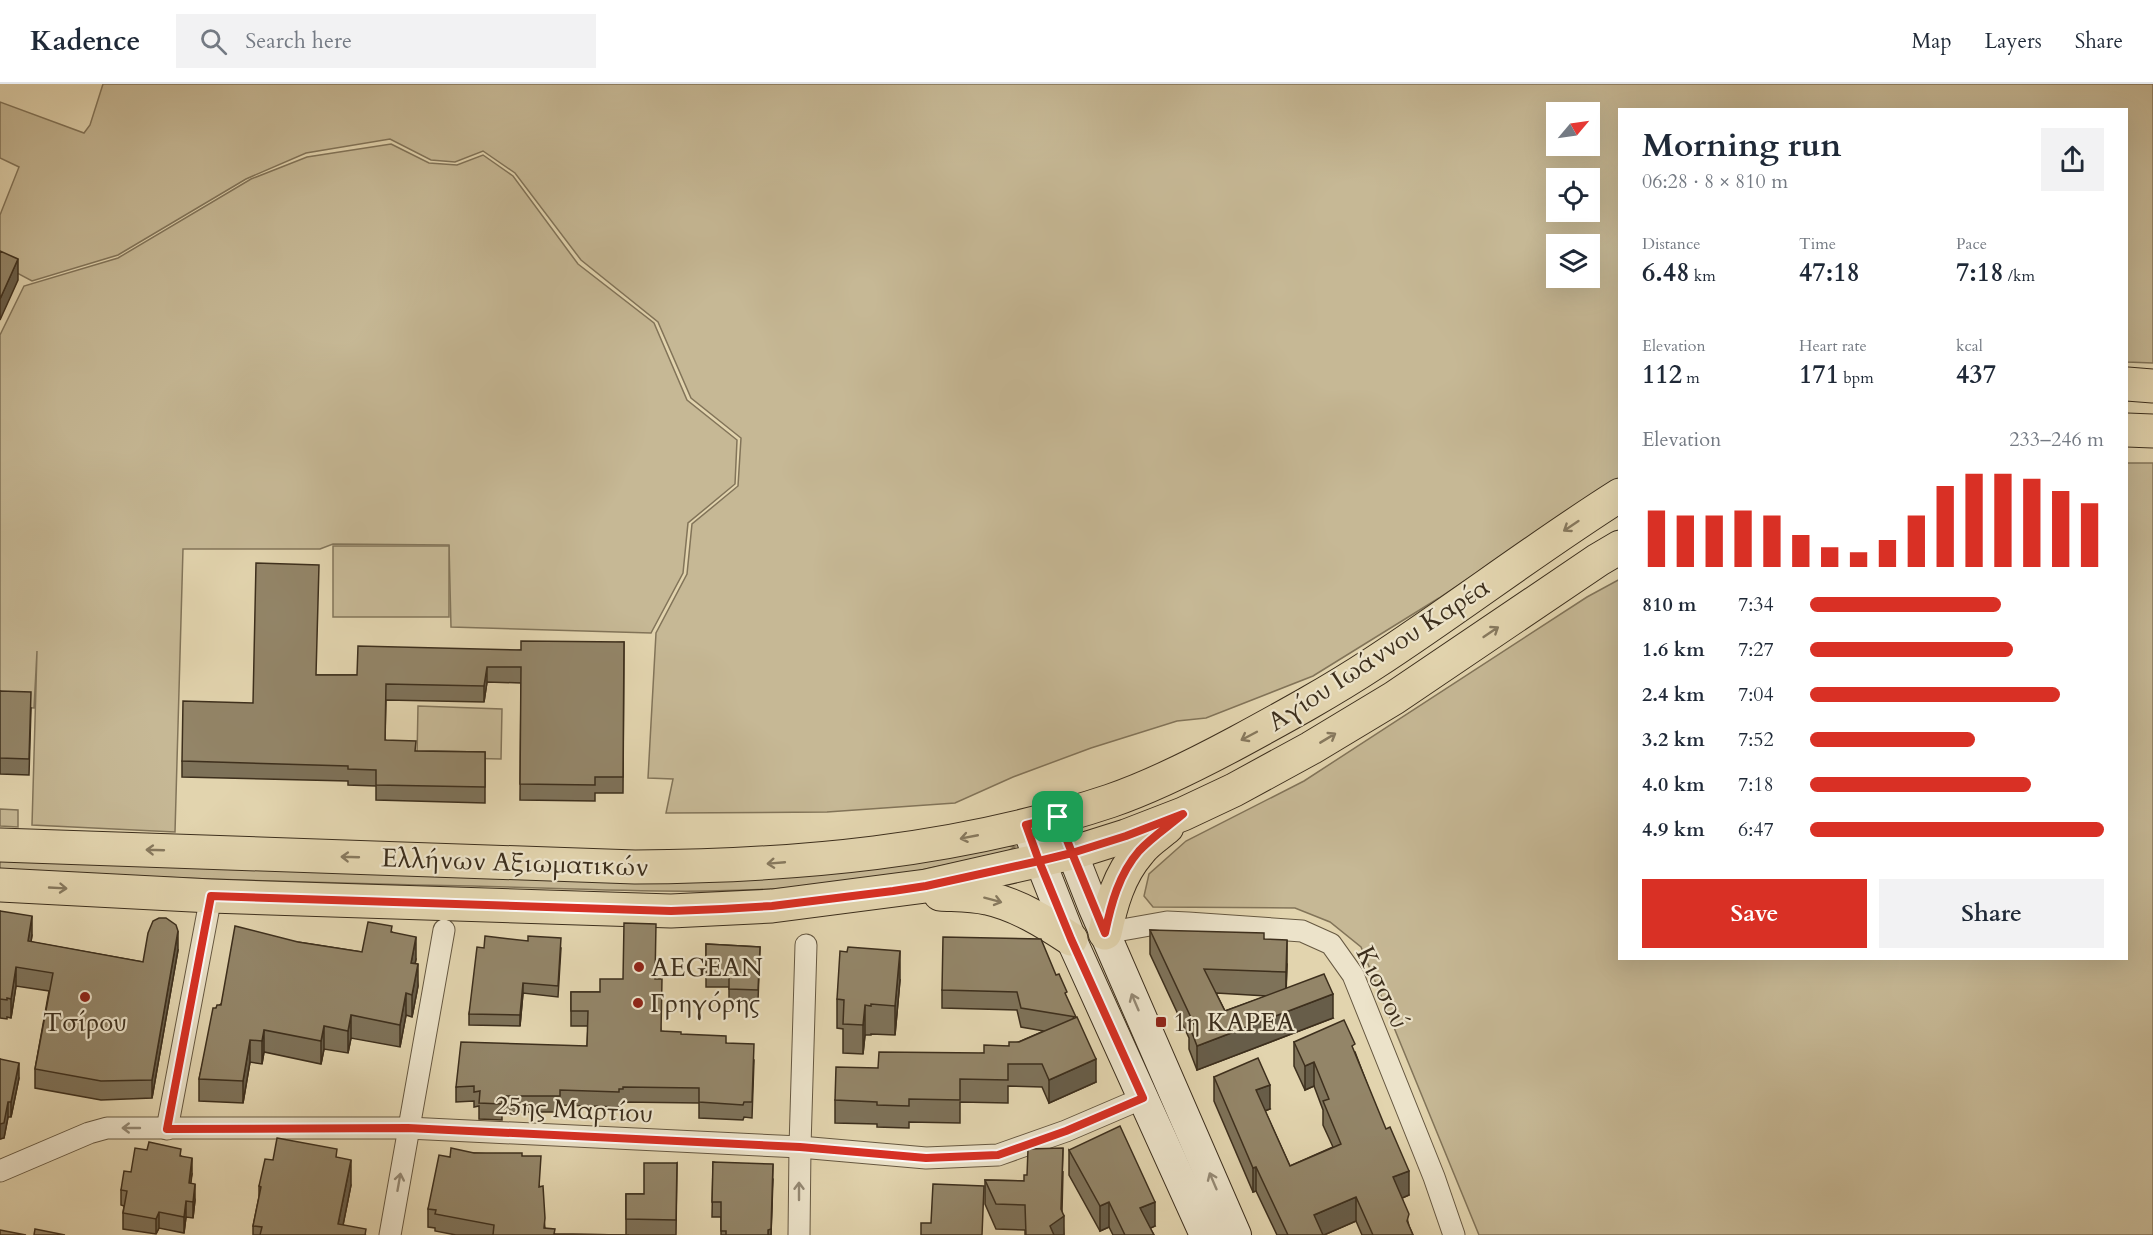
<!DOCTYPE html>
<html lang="en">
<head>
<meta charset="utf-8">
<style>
  :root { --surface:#fff; --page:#f2f2f3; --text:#1f2937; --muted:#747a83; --line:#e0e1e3; --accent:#d93025 }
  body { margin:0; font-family:Cardo,serif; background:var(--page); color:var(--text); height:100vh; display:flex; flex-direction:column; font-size:22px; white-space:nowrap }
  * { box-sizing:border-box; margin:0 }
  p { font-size:20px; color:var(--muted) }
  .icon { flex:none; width:33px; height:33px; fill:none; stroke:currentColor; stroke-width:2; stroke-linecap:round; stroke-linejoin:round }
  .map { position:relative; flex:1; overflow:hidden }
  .sheet { position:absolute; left:1618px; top:24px; width:510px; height:852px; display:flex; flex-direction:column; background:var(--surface); border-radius:0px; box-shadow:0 6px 24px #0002 }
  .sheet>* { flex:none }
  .needle { width:39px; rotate:61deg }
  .tools { position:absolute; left:1546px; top:18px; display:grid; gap:12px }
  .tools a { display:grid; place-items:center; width:54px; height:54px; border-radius:0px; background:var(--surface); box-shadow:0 6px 24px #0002; font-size:30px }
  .pin { position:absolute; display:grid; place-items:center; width:51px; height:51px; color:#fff; margin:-26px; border-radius:12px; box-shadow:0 3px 9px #0006 }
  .round { display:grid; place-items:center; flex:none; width:63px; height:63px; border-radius:0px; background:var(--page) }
  .overview { display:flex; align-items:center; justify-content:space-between; height:102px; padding:0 24px }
  h1 { font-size:33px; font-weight:800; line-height:45px }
  .figures { display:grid; grid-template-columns:repeat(3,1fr); gap:9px; height:102px; padding:6px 24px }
  .figures div { display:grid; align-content:center }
  .figures b { font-size:26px; font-weight:800 }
  .figures small { font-size:16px; font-weight:400 }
  .figures p { font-size:16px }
  .chart { height:168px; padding:12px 24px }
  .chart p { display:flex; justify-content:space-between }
  .chart svg { width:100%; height:108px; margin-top:6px; stroke:var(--accent); stroke-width:6 }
  .cta { display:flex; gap:12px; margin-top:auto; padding:12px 24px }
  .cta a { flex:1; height:69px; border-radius:0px; background:var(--accent); color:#fff; font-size:24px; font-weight:800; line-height:69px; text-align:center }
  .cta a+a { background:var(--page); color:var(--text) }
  ul { padding:0 24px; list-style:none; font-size:20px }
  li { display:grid; grid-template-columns:96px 72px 1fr; align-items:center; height:45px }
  li i { height:15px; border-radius:8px; background:var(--accent) }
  header { display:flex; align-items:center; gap:36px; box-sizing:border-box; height:84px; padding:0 30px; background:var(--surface); border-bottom:2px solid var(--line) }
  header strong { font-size:28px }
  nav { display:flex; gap:33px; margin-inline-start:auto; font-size:21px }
  .search { width:420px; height:54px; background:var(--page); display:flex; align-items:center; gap:15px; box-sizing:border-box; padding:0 21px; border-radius:0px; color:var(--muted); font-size:22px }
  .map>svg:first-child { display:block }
</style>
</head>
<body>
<header>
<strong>Kadence</strong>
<div class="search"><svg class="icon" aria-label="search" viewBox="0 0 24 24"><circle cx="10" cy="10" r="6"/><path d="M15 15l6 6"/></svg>Search here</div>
<nav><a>Map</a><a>Layers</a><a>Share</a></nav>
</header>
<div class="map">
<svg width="2153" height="1151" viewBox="0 0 2153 1151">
  <rect width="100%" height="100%" fill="#e2d4ae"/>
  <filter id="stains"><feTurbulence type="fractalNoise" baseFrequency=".00333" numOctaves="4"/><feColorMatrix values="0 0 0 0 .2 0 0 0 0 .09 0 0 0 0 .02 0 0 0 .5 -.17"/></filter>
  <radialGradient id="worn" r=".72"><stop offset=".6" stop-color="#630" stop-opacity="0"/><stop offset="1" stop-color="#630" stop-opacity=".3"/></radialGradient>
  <g fill="#c6b895" stroke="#827459" stroke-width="1.5" fill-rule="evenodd">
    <path d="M103 0H2153V279L2127 278V26H1620V398L1549 440 1439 514 1313 592 1206 634 1177 637 1091 664 1013 693 955 719 827 728 666 729 673 695 648 694 656 549 687 490 692 440 738 402 741 354 691 314 658 238 581 176 515 89 483 67 455 78 431 76 390 55 306 69 246 95 118 171 32 197 0 180V131L19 83 0 74V18L84 49 90 41ZM1557 28H1590V62H1557ZM1557 94H1590V128H1557ZM1557 160H1590V194H1557Z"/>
    <polygon points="391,60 429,79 457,81 483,71 513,92 578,180 654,239 687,316 737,356 735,400 688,439 683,489 651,549 451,543 449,461 333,460 320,465 183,465 175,748 32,741 37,567 34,624 0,622 0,251 24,202 118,174 251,95 307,73"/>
    <polygon points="2127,379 2153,379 2153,1151 1479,1151 1361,863 1330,838 1295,824 1153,823 1144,812 1149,790 1186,757 1304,697 1587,513 1620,495 1620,874 2127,874"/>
    <rect x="333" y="462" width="116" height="71"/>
    <polygon points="418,622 502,625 501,675 417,673"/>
    <polygon points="0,725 18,726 18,743 0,742"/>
    <path d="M1001 761 1015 763 1008 767C950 780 892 794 833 800 714 813 592 805 473 802 315 799 157 794 0 786V772L224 783Z"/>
  </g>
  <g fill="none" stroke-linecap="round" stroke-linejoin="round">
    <defs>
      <g id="street">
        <polyline points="1105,849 1167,838 1188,839 1302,847 1331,860 1353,891 1434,1093 1454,1151"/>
        <polyline points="167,1045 211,812"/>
        <polyline points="0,1087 89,1049 107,1044 408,1044 800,1063 926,1074 998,1071 1066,1047 1143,1014"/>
        <polyline points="390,1151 444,846"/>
        <polyline points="799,1151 800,1063 806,861"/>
      </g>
      <g id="secondary">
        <polyline points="1058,733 1093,822 1236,1151"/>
        <polyline points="1026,741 1071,855 1205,1151"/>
      </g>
      <g id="primary">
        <polyline points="2127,300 2153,302"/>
        <polyline points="2127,346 2153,347"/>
        <path d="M0 761 635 783C795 782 957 768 1110 717 1154 702 1197 680 1238 658 1284 633 1330 608 1374 579 1457 525 1536 464 1620 411"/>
        <polyline points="0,801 211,812 671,827 772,822 926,802 1072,769 1126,752 1183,730 1234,706 1311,664 1394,614 1598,476 1620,463"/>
        <path d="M940 810C956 811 972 811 987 814 1018 821 1045 838 1071 855"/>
        <path d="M1105 849C1111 820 1119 791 1139 768 1146 758 1158 751 1167 743"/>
      </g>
    </defs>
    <use href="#street" stroke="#665841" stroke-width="23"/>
    <use href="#secondary" stroke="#3d2f1d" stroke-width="32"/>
    <use href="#primary" stroke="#3d2f1d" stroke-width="35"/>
    <use href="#street" stroke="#ece3ca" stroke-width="21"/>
    <use href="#secondary" stroke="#ece3ca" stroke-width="30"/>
    <use href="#primary" stroke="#e2d4ae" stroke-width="33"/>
  </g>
  <g fill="#7e7259" stroke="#3d2f1d" stroke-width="1.5" fill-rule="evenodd">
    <polygon points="624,558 623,709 595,709 595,717 520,716 521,599 487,598 484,618 386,616 385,656 416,667 485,668 485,719 376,716 376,702 348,701 348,697 182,693 182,677 253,619 317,591 357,591 521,566"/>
    <polygon points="0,607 31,624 29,691 0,690"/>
    <polygon points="0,827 32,851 31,858 143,878 178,866 152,1014 101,1016 35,1004 35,985 49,907 16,902 11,934 7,933 7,935 0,934"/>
    <path d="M1150 846 1264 855 1287 880 1286 904 1333 934 1197 986 1189 965V954L1150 870ZM1216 909 1267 912 1225 927Z"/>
    <polygon points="392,848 416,875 415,880 418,902 412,933 406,931 400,963 351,954 348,969 324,965 321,980 264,968 262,980 250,978 243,1019 199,1017 199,995 216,924 298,858 362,868"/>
    <polygon points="706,860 760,863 758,917 729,916 729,903 706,903"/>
    <polygon points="484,864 561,864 558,913 523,909 520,942 469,941 469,930"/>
    <polygon points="1056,891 1067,915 1096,998 1049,1019 1042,1003 1008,1002 1008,1019 960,1018 960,1039 909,1038 909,1044 877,1043 877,1040 835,1039 835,1016 878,984 984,969 1009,962 1044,947 1021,943 1017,926 942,924 942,906"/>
    <polygon points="655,895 661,947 726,959 754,976 752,1034 744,1033 743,1036 699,1034 699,1019 623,1018 623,1020 619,1020 619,1023 560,1021 560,1028 502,1028 502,1036 479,1035 479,1022 474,1023 474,1017 456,1018 456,1003 587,962 588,942 571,942 571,908 600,908"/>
    <polygon points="900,896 895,951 871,950 871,951 865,951 863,970 843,969 843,945 837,944 837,915"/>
    <polygon points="1294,958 1355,968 1409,1111 1402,1114 1409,1142 1413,1151 1362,1151 1356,1137 1324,1151 1277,1151 1256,1107 1253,1108 1214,1017 1214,993 1270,1025 1265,1027 1290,1082 1333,1063 1323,1041 1323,1026 1314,1002 1305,1006 1294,982"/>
    <polygon points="0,975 19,994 11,1033 8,1033 4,1054 0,1055"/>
    <polygon points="1069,1066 1155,1142 1150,1144 1154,1151 1113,1151 1109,1143 1100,1147 1069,1091"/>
    <polygon points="474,1069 522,1072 540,1103 545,1144 555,1150 626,1151 626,1110 644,1110 677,1079 676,1151 456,1151 435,1147 435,1144 428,1143 428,1125 450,1073"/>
    <polygon points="181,1072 192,1090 190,1100 195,1116 193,1134 186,1133 184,1149 159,1144 156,1150 123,1145 123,1129 124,1122 121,1121 121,1106 131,1088"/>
    <polygon points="337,1074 351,1101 343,1141 366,1151 253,1151 253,1142 259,1113 259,1102 273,1076"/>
    <polygon points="713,1078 773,1095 771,1151 721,1151 721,1133 712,1133"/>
    <polygon points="1063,1088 1062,1127 1064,1151 1025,1151 1025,1146 996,1145 985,1120 985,1096 1024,1097"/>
  </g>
  <g fill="#675d49" stroke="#3d2f1d" stroke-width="1.5">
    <polygon points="18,175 18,196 0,236 0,215"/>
    <polygon points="487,583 487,598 484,618 484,602"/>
    <polygon points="32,832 32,851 28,876 28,857"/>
    <polygon points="178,847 178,866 152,1014 152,996"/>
    <polygon points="416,853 416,875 411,901 411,879"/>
    <polygon points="1287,856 1287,880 1286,912 1286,888"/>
    <polygon points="900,867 900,896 895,951 895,922"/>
    <polygon points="418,880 418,902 412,933 412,911"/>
    <polygon points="16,883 16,902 11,934 11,915"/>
    <polygon points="523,899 523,909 520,942 520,931"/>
    <polygon points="406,909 406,931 400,963 400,941"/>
    <polygon points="1333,910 1333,934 1197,986 1197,962"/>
    <polygon points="865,921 865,951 863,970 863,941"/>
    <polygon points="351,931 351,954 348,969 348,947"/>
    <polygon points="324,942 324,965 321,980 321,957"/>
    <polygon points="264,946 264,968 262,980 262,957"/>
    <polygon points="250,956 250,978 243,1019 243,997"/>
    <polygon points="1096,975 1096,998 1049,1019 1049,996"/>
    <polygon points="1314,978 1314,1002 1305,1006 1305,982"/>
    <polygon points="19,979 19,994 11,1033 11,1018"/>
    <polygon points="1270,1001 1270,1025 1256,1030 1256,1006"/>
    <polygon points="8,1018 8,1033 4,1054 0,1055 0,1040"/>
    <polygon points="1063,1064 1061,1134 1064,1132 1064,1151 1050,1151 1050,1142"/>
    <polygon points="192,1074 192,1090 189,1115 189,1099"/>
    <polygon points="351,1076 351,1101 341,1151 338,1140"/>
    <polygon points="773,1080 771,1151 768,1151 768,1146"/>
    <polygon points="1256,1083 1256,1107 1253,1108 1253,1084"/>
    <polygon points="1409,1087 1409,1111 1393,1118 1393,1093"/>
    <polygon points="195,1100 195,1116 193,1134 193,1118"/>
    <polygon points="1356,1113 1356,1137 1324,1151 1314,1151 1314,1131"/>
    <polygon points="186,1117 186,1133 184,1149 184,1133"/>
    <polygon points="1109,1118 1109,1143 1100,1147 1100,1122"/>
    <polygon points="1155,1118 1155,1142 1140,1149 1140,1124"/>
    <polygon points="159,1128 159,1144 156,1150 156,1135"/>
  </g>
  <g fill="#938568" stroke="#3d2f1d" stroke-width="1.5">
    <polygon points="0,167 18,175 0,215"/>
    <polygon points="256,479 319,481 316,591 357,591 358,562 521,566 521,557 624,558 623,693 595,693 595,701 520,700 521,583 487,583 484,602 386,600 385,656 416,657 415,667 485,668 485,703 376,701 376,686 348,685 348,682 182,677 183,617 253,619"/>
    <polygon points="0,607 31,608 29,675 0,674"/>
    <polygon points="0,827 32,832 28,857 143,878 148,849 153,837 159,834 166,834 176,841 178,847 152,996 101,997 35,985 53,889 16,883 11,915 7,914 7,916 0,915"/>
    <polygon points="368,838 392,842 391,848 416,853 411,879 418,880 412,911 406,909 400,941 351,931 348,947 324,942 321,957 264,946 262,957 250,956 243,997 199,995 213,924 216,924 217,921 221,921 235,842 298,858 362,868"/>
    <polygon points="624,839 656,840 655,895 662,895 661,947 681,948 681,950 726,952 726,959 754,960 752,1018 744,1018 743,1021 699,1018 699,1004 623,1003 623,1005 619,1005 619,1008 560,1006 560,1012 502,1012 502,1020 479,1019 480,1007 474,1008 474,1002 456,1003 461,958 587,962 588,927 571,927 571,908 600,908 600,895 623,895"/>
    <polygon points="1150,846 1264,849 1264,855 1287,856 1286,888 1204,885 1225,927 1324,890 1333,910 1197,962 1189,941 1194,940"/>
    <polygon points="485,852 528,857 528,852 561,854 558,902 523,899 520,931 469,930 477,863 484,864"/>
    <polygon points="943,853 1041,855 1056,891 1059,890 1067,908 1065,909 1076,933 1021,924 1017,908 942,906"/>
    <polygon points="706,860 760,863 758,906 729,905 729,892 706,892"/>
    <polygon points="848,863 900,867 895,922 871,920 871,922 865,921 863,941 843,940 844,916 837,915 840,867 847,868"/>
    <polygon points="1077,933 1096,975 1049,996 1042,980 1008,980 1008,996 960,995 960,1016 909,1015 909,1022 877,1021 877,1018 835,1016 836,983 878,984 879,968 984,969 984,961 1009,962 1009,958 1019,958"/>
    <polygon points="1344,936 1355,960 1352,962 1386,1045 1390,1043 1409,1087 1393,1093 1409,1130 1407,1137 1413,1151 1373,1151 1356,1113 1314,1131 1323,1151 1288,1151 1256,1083 1253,1084 1214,993 1258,974 1270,1001 1256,1006 1290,1082 1341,1060 1323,1017 1329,1015 1314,978 1305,982 1294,958"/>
    <polygon points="0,975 19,979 11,1018 8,1018 4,1039 0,1040"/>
    <polygon points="1120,1042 1155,1118 1140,1124 1154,1151 1125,1151 1109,1118 1100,1122 1069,1066"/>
    <polygon points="277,1054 337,1065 336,1073 351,1076 338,1140 366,1145 365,1151 260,1151 262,1143 253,1142 261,1103 259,1102 265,1075 273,1076"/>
    <polygon points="149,1058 181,1065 180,1072 192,1074 189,1099 195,1100 193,1118 186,1117 184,1133 159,1128 156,1135 123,1129 127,1107 121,1106 124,1087 131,1088 135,1064 147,1066"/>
    <polygon points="451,1064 474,1069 522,1069 522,1072 541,1072 539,1103 543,1102 545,1134 544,1144 555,1145 554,1150 629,1151 493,1151 494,1141 435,1130 436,1126 428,1125 439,1071 450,1073"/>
    <polygon points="1063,1064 1061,1125 1064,1132 1050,1142 1054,1151 1026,1151 1025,1121 996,1120 985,1096 1024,1097 1024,1091 1027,1091 1028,1065"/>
    <polygon points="713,1078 773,1080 771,1145 768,1146 768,1151 726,1151 726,1147 721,1147 721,1118 712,1118"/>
    <polygon points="644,1079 677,1079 676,1136 626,1135 626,1110 644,1110"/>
    <polygon points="933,1100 984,1102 982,1151 921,1151 921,1139 931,1139"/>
    <polygon points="35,1145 65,1151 34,1151"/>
    <polygon points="0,1146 26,1151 0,1151"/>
  </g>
  <defs><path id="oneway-shaft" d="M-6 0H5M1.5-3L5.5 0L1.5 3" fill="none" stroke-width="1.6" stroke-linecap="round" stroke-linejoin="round" transform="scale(1.5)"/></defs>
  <g stroke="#87795e">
    <use href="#oneway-shaft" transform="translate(1571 442) rotate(146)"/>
    <use href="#oneway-shaft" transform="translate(1491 548) rotate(-34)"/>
    <use href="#oneway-shaft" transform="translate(1249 652) rotate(152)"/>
    <use href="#oneway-shaft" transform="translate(1328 654) rotate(-31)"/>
    <use href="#oneway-shaft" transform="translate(969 753) rotate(169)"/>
    <use href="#oneway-shaft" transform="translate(155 766) rotate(-178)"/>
    <use href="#oneway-shaft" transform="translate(350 773) rotate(-178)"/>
    <use href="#oneway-shaft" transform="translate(776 779) rotate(175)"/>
    <use href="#oneway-shaft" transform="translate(58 804) rotate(3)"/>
    <use href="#oneway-shaft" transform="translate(993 816) rotate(15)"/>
  </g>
  <g stroke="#948974">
    <use href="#oneway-shaft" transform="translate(1135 918) rotate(-113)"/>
    <use href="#oneway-shaft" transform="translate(131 1044) rotate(180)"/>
    <use href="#oneway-shaft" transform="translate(1213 1097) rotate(-113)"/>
    <use href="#oneway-shaft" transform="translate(399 1098) rotate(-80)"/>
    <use href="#oneway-shaft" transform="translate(799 1107) rotate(-90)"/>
  </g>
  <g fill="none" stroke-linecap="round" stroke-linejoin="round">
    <defs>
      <path id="route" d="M1058 733 1026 741 1039 777 926 802 893 807 772 822 722 825 671 827 211 812 167 1045 408 1044 800 1063 926 1074 998 1071 1066 1047 1143 1014 1071 855 1039 777 1072 769 1105 849C1111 820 1119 790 1139 767 1152 753 1169 742 1183 730L1126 752 1072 769 1058 733"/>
    </defs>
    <use href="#route" stroke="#fff" stroke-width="12"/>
    <use href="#route" stroke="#d93025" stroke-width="8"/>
  </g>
  <g fill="#8f2418" stroke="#ece3ca" stroke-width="2">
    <circle cx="639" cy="883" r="6"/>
    <circle cx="85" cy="913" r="6"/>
    <circle cx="638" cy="919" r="6"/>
    <rect x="1155" y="932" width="12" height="12" rx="3"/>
  </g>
  <g text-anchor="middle" stroke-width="4.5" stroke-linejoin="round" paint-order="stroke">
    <g font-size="26" fill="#3d2f1d" stroke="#ece3ca">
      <text transform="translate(1378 570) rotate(-33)" y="9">Αγίου Ιωάννου Καρέα</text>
      <text transform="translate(515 778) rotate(2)" y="9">Ελλήνων Αξιωματικών</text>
      <text transform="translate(1383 903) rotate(64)" y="9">Κισσού</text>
      <text transform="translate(574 1025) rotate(3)" y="9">25ης Μαρτίου</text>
    </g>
    <g font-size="26" fill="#3d2f1d" stroke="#ece3ca" text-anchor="start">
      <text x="651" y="892">AEGEAN</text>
      <text x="650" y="928">Γρηγόρης</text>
      <text x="85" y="947" text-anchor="middle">Τσίρου</text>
      <text x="1173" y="947">1η ΚΑΡΕΑ</text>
    </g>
  </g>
  <rect width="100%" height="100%" filter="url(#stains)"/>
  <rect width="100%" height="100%" fill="url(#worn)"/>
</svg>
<div class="tools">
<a><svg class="needle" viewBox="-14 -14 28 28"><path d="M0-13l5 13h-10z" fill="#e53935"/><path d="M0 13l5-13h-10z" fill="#747a83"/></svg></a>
<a><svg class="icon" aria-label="locate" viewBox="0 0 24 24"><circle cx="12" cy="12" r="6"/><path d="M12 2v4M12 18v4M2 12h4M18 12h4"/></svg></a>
<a><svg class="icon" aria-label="layers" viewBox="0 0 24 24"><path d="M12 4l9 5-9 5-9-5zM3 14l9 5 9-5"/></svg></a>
</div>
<div class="pin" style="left:1058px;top:733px;background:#1e9e55"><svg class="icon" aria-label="arrive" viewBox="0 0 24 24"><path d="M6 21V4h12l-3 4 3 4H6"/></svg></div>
<section class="sheet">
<div class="overview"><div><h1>Morning run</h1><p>06:28 · 8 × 810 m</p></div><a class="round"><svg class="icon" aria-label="share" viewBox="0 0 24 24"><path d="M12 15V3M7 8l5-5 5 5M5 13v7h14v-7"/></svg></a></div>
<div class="figures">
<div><p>Distance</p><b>6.48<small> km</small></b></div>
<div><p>Time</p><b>47:18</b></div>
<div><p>Pace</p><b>7:18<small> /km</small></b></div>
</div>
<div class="figures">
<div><p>Elevation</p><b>112<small> m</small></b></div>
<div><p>Heart rate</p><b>171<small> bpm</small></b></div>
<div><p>kcal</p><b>437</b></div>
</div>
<div class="chart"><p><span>Elevation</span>233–246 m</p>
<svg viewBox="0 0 160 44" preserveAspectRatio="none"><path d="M5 44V21M15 44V23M25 44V23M35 44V21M45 44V23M55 44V31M65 44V36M75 44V38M85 44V33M95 44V23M105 44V11M115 44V6M125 44V6M135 44V8M145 44V13M155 44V18"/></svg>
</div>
<ul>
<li><b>810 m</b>7:34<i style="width:65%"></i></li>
<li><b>1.6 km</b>7:27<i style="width:69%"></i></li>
<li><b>2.4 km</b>7:04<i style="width:85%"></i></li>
<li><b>3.2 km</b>7:52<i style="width:56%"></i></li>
<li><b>4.0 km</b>7:18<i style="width:75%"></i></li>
<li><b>4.9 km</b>6:47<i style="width:100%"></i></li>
</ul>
<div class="cta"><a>Save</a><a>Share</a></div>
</section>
</div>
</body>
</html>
